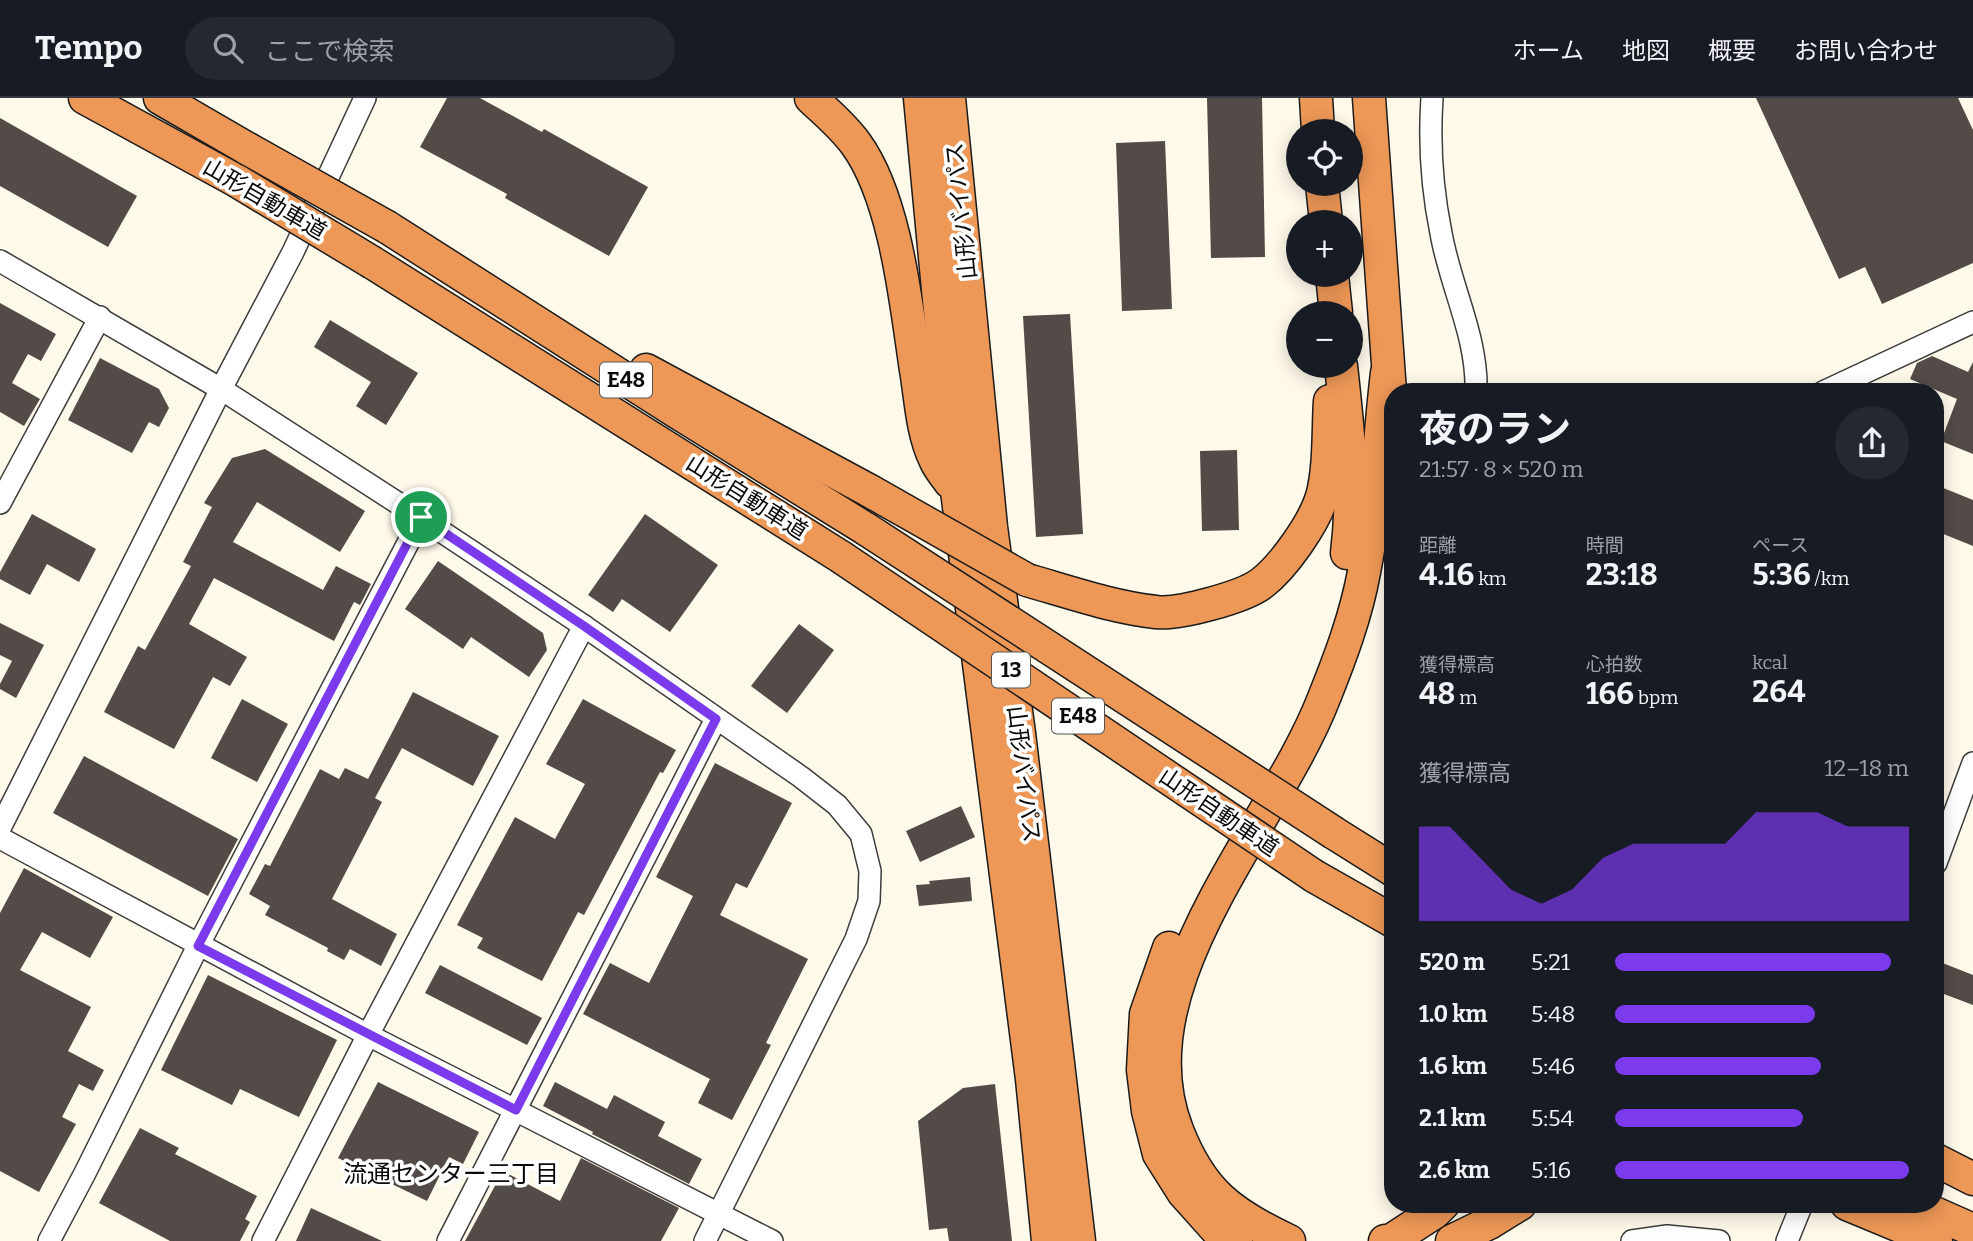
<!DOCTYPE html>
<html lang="ja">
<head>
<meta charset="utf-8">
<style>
  :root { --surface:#171b24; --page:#242831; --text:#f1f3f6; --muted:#9ea1a6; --line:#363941; --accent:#7c3aed }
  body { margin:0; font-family:Bitter,"Noto Sans JP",serif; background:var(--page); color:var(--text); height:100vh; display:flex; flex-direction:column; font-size:26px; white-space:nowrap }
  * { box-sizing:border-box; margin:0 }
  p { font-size:23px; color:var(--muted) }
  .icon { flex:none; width:38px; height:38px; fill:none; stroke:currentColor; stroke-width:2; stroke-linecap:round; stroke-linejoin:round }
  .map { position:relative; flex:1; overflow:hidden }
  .sheet { position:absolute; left:1384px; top:285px; width:560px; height:830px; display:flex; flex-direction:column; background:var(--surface); border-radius:28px; box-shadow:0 4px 18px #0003 }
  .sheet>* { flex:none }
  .fabs { position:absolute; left:1286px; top:21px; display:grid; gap:14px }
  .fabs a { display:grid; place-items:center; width:77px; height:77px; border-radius:50%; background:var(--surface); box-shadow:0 4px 18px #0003; font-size:35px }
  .pin { position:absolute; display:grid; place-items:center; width:60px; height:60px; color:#fff; margin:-30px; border:4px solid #fff; border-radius:50%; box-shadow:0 2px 7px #0007 }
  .round { display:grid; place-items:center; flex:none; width:74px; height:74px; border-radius:37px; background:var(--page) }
  .headline { display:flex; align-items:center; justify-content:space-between; height:119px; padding:0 35px }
  h1 { font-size:38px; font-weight:700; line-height:52px }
  .figures { display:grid; grid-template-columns:repeat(3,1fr); gap:10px; height:119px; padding:7px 35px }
  .figures div { display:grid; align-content:center }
  .figures b { font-size:30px; font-weight:700 }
  .figures small { font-size:19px; font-weight:400 }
  .figures p { font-size:19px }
  .chart { height:196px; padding:14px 35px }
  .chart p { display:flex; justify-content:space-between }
  .chart svg { width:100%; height:126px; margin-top:7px; fill:var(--accent); opacity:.7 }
  ul { padding:0 35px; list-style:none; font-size:23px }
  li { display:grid; grid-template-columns:112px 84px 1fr; align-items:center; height:52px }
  li i { height:18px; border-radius:9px; background:var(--accent) }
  header { display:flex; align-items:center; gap:42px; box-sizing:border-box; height:98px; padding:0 35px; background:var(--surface); border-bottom:2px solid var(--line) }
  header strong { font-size:33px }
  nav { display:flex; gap:38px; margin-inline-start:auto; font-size:24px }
  .search { width:490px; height:63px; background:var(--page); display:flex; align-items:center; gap:18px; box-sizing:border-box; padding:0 24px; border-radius:38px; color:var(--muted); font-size:26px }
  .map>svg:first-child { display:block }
</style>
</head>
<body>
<header>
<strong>Tempo</strong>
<div class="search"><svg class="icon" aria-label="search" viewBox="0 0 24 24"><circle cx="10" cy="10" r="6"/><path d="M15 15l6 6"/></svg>ここで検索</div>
<nav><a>ホーム</a><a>地図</a><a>概要</a><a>お問い合わせ</a></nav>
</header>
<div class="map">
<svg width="1973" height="1143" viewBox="0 0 1973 1143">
  <rect width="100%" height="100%" fill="#fef9e9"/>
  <g fill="#524b47">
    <polygon points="447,0 480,0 542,34 544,31 648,89 609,158 505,100 507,96 420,49"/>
    <polygon points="1207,0 1262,0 1265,159 1211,160"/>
    <polygon points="1756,0 1958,0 1973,32 1973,165 1882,206 1865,169 1839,181"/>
    <polygon points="0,20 137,98 108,149 0,88"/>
    <polygon points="1165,43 1172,211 1122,213 1116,45"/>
    <polygon points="0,205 56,236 41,263 28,256 12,285 40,301 24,328 0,314"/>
    <polygon points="1070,216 1083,436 1036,439 1023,218"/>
    <polygon points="330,222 418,275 386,327 356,308 371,284 314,249"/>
    <polygon points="1932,258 1968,274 1973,264 1973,356 1941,343 1957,301 1910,281 1917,265"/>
    <polygon points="100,260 159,291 169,310 159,329 149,324 132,355 68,322"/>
    <polygon points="265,351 365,413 340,454 257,404 233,444 323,492 336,468 371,486 360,507 354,504 334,543 214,480 189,526 247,559 230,588 213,579 174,651 104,614 138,548 145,552 191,468 183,464 212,409 204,405 232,360"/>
    <polygon points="1237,352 1239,432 1202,433 1200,353"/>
    <polygon points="1936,387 1973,402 1973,448 1936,433"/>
    <polygon points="32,416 96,451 79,484 47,466 30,497 0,481 0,474"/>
    <polygon points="645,416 718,467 670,534 622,501 613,514 588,497"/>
    <polygon points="438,463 543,535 547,552 529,579 471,539 463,551 405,511"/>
    <polygon points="0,525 44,547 16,600 0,591 0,586 12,563 0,557"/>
    <polygon points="799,526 834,552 787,615 751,588"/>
    <polygon points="413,594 499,638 473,688 402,650 375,700 382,704 332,801 397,836 381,868 350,851 344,862 327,853 328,850 265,817 270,808 249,796 265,766 270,768 320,671 339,681 345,670 368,681"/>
    <polygon points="242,601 288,626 257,684 211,660"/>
    <polygon points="583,601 676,652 663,675 660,674 584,817 578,814 542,883 477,850 483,840 457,827 515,719 555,741 585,686 546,666"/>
    <polygon points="84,658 238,741 208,798 53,715"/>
    <polygon points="715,665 792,705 747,790 736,785 720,817 808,861 766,945 771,947 732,1022 698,1005 710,981 583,916 610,865 649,885 693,798 656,779"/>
    <polygon points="961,708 975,739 920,764 906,733"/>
    <polygon points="24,770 113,819 90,860 42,834 20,872 91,909 68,953 104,972 93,993 79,986 62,1019 76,1026 39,1094 0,1073 0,815"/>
    <polygon points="970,779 972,803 919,808 916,787 930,786 929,783"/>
    <polygon points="1940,864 1973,877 1973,907 1936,893 1936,875"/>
    <polygon points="440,867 542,920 527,947 425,895"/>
    <polygon points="208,877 337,942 299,1019 240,991 232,1007 161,972"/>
    <polygon points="378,984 479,1034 463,1066 449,1059 427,1103 338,1060"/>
    <polygon points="555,984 607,1011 614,997 665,1024 658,1038 702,1061 689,1086 592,1036 593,1034 543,1008"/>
    <polygon points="995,986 1012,1143 949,1143 947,1130 929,1132 918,1023 963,990"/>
    <polygon points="140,1030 179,1050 175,1056 257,1098 245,1121 250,1124 240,1143 170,1143 99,1105"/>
    <polygon points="581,1060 679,1110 661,1143 465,1143 503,1073 560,1103"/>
    <polygon points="311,1110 382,1143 296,1143"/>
  </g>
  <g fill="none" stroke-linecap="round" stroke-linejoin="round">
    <defs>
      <g id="minor">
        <path d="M1432 0C1429 45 1432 91 1441 135 1450 188 1478 239 1476 294"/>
        <polyline points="0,163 221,291 421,420 584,528 801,679 837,707 861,736 870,773 869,803 856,841 705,1143"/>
        <polyline points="1823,294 1973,224"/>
        <polyline points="0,405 100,219"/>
        <polyline points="0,730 221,291 293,154 365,0"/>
        <polyline points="0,740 368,937 772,1143"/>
        <polyline points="1936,765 1973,665"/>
        <polyline points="49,1143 85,1075 198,848 421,420"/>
        <polyline points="263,1143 368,937 584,528"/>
        <polyline points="448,1143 716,621"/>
        <polyline points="1632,1143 1667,1138 1719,1143"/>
        <polyline points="1787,1143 1802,1106"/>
      </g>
      <g id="highway">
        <polyline points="85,0 237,83"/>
        <polyline points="160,0 248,51"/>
        <path d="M811 0C826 14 843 28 856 46 896 101 906 206 916 272 921 301 922 334 935 361 938 369 945 377 950 384"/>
        <polyline points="920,0 957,393 1032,981 1048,1143"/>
        <polyline points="949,0 991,429 1019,635 1079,1143"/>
        <polyline points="1316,0 1318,33"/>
        <polyline points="1369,0 1390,294"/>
        <polyline points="1322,86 1326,124"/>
        <polyline points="387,129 677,314 866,431"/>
        <polyline points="373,165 841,459"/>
        <polyline points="1332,177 1336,215"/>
        <path d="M1341 268C1348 330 1355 392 1347 455"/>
        <polyline points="646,272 870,393"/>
        <path d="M1027 482C1069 494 1112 509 1156 514 1178 517 1244 499 1262 485 1284 468 1314 425 1322 399 1330 369 1328 334 1330 303"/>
        <polyline points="1334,735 1393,772"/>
        <polyline points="1314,778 1393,823"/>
        <polyline points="1169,850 1146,916 1143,972 1148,1013 1159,1056 1183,1094 1217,1132 1236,1143"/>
        <polyline points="1936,1062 1973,1081"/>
        <polyline points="1847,1106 1936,1143"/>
        <polyline points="1914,1106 1973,1132"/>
        <path d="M1289 1143C1231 1116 1201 1094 1177 1032 1120 887 1274 729 1324 600 1340 560 1356 518 1364 474 1377 409 1379 341 1387 275"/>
        <polyline points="1385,1143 1392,1142 1435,1114 1443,1106"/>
        <polyline points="1452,1143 1489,1125 1520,1106"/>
      </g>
    </defs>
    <use href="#minor" stroke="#3d3d3d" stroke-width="24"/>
    <use href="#highway" stroke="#1b1b1b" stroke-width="35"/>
    <use href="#minor" stroke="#fff" stroke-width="21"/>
    <use href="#highway" stroke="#ee9857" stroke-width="32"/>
    <defs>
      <g id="highway-bridge">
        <polyline points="248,51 387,129"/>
        <polyline points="237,83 373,165"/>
        <polyline points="870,393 1027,482"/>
        <polyline points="866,431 1334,735"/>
        <polyline points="841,459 1314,778"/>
      </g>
    </defs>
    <use href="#highway-bridge" stroke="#1b1b1b" stroke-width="35" stroke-linecap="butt"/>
    <use href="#highway-bridge" stroke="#ee9857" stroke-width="32"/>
  </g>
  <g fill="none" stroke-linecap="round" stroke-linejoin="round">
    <defs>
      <polygon id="route" points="421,419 584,528 716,621 516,1012 198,848"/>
    </defs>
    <use href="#route" stroke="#fff" stroke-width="14"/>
    <use href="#route" stroke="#7c3aed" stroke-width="9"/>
  </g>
  <g text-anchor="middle" stroke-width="7" stroke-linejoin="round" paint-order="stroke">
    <g fill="#fff" stroke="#545454" stroke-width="2">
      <rect x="600" y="264.5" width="52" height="35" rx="5"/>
      <rect x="992" y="554.5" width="38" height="35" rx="5"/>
      <rect x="1052" y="600.5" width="52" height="35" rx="5"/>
    </g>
    <g font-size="21" font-weight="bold" fill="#0a0a0a">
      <text x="626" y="289">E48</text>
      <text x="1011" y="579">13</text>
      <text x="1078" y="625">E48</text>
    </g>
    <g font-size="23" fill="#0a0a0a" stroke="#fff">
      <text transform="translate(265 101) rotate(30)" y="8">山形自動車道</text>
      <text transform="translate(961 113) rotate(-96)" y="8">山形バイパス</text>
      <text transform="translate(747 399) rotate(32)" y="8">山形自動車道</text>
      <text transform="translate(1024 676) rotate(83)" y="8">山形バイパス</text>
      <text transform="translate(1219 714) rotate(34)" y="8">山形自動車道</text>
    </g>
    <g font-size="24" fill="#0a0a0a" stroke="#fff">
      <text x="451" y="1084">流通センター三丁目</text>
    </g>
  </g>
</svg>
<div class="fabs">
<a><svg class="icon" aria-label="locate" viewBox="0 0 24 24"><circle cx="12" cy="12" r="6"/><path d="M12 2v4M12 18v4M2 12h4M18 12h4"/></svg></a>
<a>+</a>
<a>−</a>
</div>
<div class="pin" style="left:421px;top:419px;background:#1e9e55"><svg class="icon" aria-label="arrive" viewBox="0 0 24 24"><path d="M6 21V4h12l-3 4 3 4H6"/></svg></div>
<section class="sheet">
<div class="headline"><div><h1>夜のラン</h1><p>21:57 · 8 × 520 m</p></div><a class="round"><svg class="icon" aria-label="share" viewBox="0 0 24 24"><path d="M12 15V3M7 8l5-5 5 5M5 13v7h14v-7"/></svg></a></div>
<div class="figures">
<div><p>距離</p><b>4.16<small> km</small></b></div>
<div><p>時間</p><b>23:18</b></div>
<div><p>ペース</p><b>5:36<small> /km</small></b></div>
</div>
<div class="figures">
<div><p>獲得標高</p><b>48<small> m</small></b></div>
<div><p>心拍数</p><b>166<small> bpm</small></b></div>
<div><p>kcal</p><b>264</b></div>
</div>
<div class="chart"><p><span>獲得標高</span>12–18 m</p>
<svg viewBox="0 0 160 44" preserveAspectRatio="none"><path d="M0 44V11L10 11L20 22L30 33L40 38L50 33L60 22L70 17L80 17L90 17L100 17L110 6L120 6L130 6L140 11L150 11L160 11V44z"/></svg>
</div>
<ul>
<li><b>520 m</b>5:21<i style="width:94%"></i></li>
<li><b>1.0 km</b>5:48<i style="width:68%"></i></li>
<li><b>1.6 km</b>5:46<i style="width:70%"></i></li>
<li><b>2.1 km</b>5:54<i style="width:64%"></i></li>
<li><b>2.6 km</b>5:16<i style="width:100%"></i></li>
</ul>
</section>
</div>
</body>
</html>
